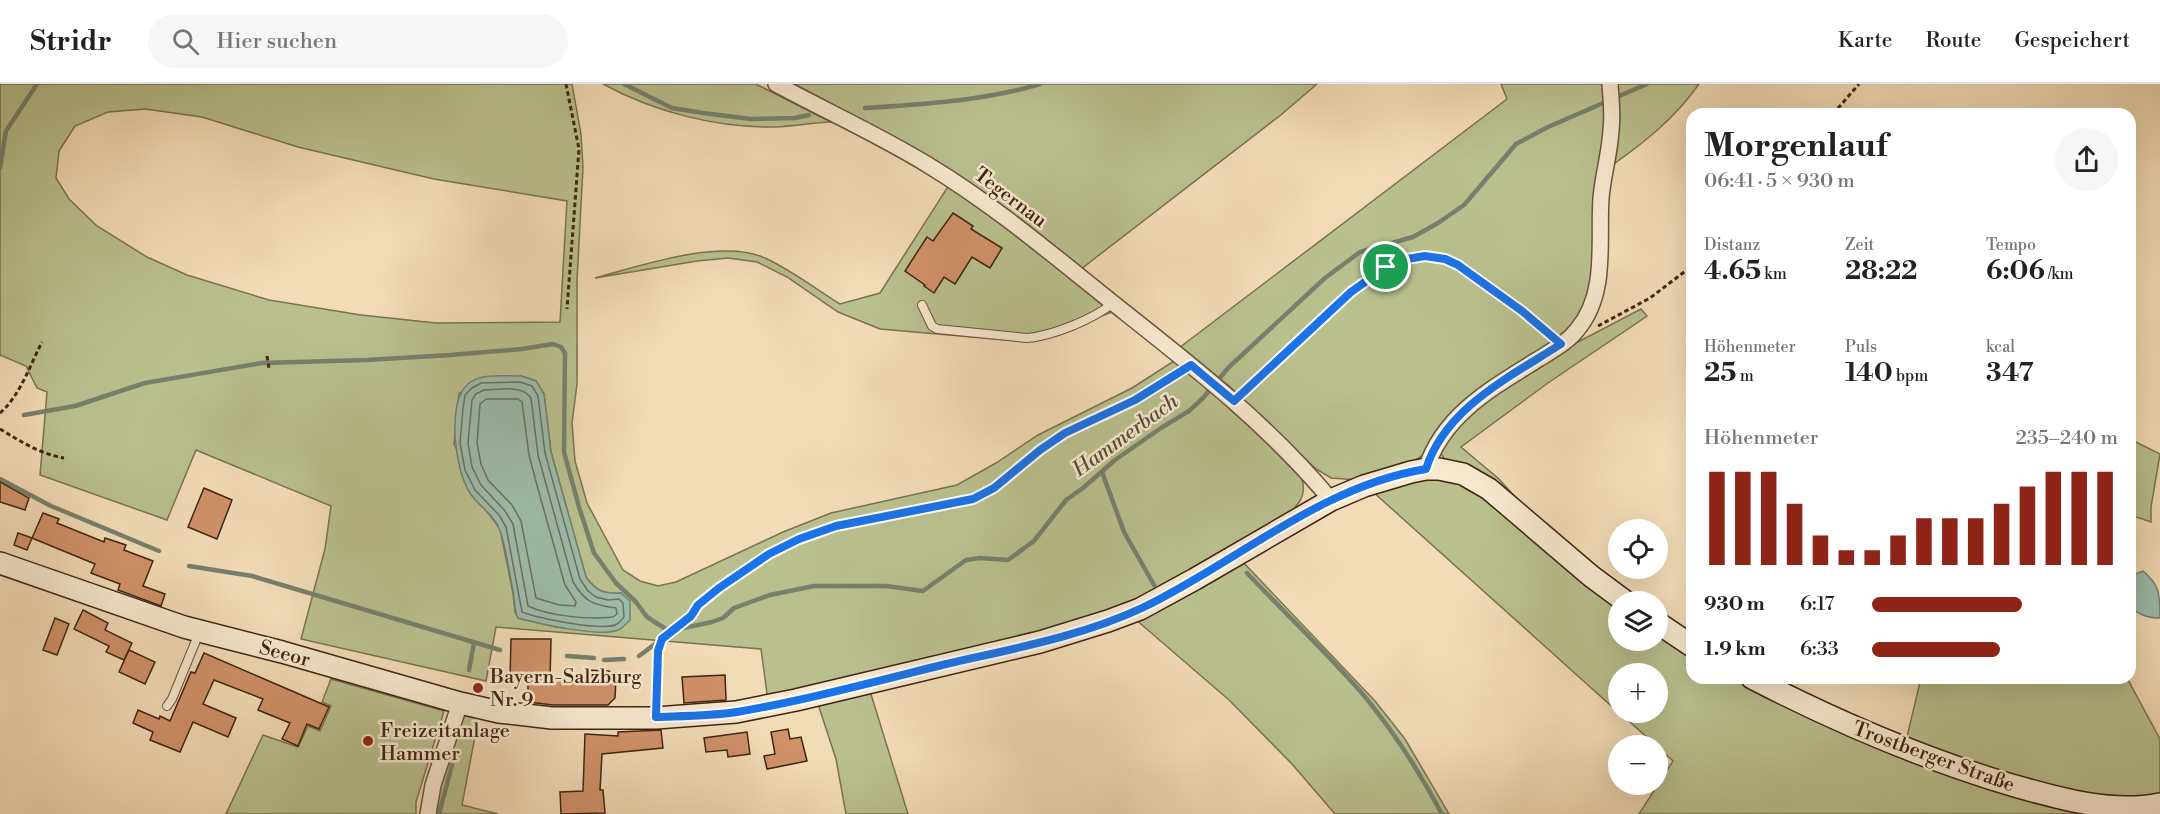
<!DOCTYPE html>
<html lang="de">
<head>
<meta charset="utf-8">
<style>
  :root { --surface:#fff; --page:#f6f6f6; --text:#222; --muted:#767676; --line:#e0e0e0; --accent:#8f2418 }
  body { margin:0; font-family:"Libre Bodoni",serif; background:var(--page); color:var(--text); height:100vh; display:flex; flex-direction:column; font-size:22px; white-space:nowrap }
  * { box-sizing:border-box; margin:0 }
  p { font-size:20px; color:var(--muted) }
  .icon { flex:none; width:33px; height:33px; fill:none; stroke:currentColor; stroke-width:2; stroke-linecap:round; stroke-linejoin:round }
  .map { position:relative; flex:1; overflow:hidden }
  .panel { position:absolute; left:1686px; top:24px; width:450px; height:576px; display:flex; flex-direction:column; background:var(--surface); border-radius:18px; box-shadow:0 6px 24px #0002 }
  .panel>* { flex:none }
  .controls { position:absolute; left:1608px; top:435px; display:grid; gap:12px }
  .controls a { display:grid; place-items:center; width:60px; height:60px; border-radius:50%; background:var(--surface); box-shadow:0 6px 24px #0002; font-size:30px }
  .pin { position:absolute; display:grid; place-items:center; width:51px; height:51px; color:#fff; margin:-26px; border:3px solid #fff; border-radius:50%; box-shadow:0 2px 6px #0007 }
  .round { display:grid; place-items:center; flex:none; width:63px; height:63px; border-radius:32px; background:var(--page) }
  .headline { display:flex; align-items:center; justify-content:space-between; height:102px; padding:0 18px }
  h1 { font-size:33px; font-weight:700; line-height:45px }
  .stats { display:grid; grid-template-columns:repeat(3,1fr); gap:9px; height:102px; padding:6px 18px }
  .stats div { display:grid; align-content:center }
  .stats b { font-size:26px; font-weight:700 }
  .stats small { font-size:16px; font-weight:400 }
  .stats p { font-size:16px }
  .chart { height:168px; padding:12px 18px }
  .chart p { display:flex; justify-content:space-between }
  .chart svg { width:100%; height:108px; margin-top:6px; stroke:var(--accent); stroke-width:6 }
  ul { padding:0 18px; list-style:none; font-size:20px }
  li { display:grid; grid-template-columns:96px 72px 1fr; align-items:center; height:45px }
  li i { height:15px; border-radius:8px; background:var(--accent) }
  header { display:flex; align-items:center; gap:36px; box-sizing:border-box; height:84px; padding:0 30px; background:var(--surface); border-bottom:2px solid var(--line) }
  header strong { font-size:28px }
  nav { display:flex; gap:33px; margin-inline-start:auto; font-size:21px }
  .search { width:420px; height:54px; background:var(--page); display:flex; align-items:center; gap:15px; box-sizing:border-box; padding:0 21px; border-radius:33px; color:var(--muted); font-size:22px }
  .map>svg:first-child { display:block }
</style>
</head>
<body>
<header>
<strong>Stridr</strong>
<div class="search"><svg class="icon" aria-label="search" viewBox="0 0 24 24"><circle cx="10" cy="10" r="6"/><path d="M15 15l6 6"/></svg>Hier suchen</div>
<nav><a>Karte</a><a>Route</a><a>Gespeichert</a></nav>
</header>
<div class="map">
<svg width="2160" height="730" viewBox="0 0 2160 730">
  <rect width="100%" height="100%" fill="#f2dcb6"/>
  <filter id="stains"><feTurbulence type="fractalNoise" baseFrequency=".00333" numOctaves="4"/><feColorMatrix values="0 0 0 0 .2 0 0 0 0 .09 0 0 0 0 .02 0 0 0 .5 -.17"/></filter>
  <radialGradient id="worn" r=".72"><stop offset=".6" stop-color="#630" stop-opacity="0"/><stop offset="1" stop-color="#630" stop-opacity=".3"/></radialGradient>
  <g fill="#b9c08e" stroke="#7b7250" stroke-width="1.5" fill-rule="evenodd">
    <path d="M0 0H572L581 50 583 83 577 197V300L572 339 575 377 587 419 623 486 640 497 658 502 676 498 783 448 831 429 957 401 996 379 1038 351 1132 304 1174 277 1242 331 1301 392C1308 411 1299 421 1285 433L1140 518 1052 545 768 617 761 565 496 543 486 597 301 555 325 465 331 422 196 366 167 436 40 391 47 308 37 304 26 282 0 271ZM145 25 202 33 298 63 434 95 567 117 560 238 436 239 361 231 269 216 187 191 147 173 97 142 69 115 56 94 59 67 75 42 108 28ZM521 292 536 297 544 310 551 368 586 493C596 507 603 510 621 509L600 548 556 543 518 534 515 528 513 509 500 445 486 426 454 360 459 309Z"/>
    <path d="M603 0H756L831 38C812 39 794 42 775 43 716 44 655 28 603 0Z"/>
    <polygon points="795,0 1317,0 1282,30 1081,185 854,35 839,24"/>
    <path d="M1501 0H1699C1675 34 1645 58 1611 82L1593 204 1581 232 1557 269 1641 225 1647 232 1548 299 1461 363 1499 395 1519 417 1445 377 1441 369 1421 372 1411 380 1359 396 1331 394 1316 385 1228 301 1179 264 1507 15Z"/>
    <path d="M949 101 993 132 1112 228 1041 255 1019 257 880 245 838 228 787 193 757 178 728 174 697 177 595 194C640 182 721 154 765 174 791 186 816 205 840 220L880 209Z"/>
    <polygon points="2130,355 2160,370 2151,423 2151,438 2130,431"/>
    <polygon points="1432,393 1473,402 1618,520 1618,556 1658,556 1658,546 1692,568 1692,594 1738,594 1799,627 2123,730 1639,730 1673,677 1619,628 1658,628 1658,590 1618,590 1618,628 1372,407"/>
    <polygon points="1241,476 1375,617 1405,655 1449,730 1335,730 1292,680 1229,616 1135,535"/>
    <polygon points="1921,594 2127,594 2160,655 2160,712 2132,717 2057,706 1906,657"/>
    <polygon points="331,595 444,627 416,718 416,730 226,730 263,651 298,663 308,642 320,647 331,622 322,618"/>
    <polygon points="870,607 908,730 846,730 836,675 818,620"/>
    <polygon points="464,627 479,631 462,721 498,730 433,730 435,716"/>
  </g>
  <g fill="#9cbcab" stroke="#76806d" stroke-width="1.5">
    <path d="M521 292 536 297 544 310 551 368 586 493C596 507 603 510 621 509L630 517V536C627 539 624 543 620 545 604 555 537 539 518 534 514 525 515 517 513 507 510 491 505 458 499 444 493 429 478 422 470 409 455 387 446 318 468 300 481 289 504 292 521 292Z"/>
    <path d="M2143 487C2160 501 2160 511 2160 534 2147 534 2140 531 2130 523V492Z"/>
  </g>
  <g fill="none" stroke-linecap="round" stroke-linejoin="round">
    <g stroke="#6c705e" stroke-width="1.5">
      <path d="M520 298 532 302 538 312 545 369 580 495 588 507 596 513 608 516 619 515 623 519 624 533C623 534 619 539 617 540 603 548 538 534 522 528L506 443 499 431 475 406 465 386 460 359 463 325 465 311 472 304 481 299Z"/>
      <path d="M484 306C498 306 522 300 531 314L538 371 573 498C585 518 593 521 616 524L617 530 613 533C591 536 548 532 528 522L513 440 505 427 481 401 472 383 468 359 472 316 476 310Z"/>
      <polygon points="486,315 518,315 522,318 529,371 538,405 565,501 576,518 575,522 559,521 536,514 521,437 512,421 488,396 481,380 477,359 480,320"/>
    </g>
    <g stroke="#76806d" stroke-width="4.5">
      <polyline points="624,0 672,24 703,29 751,35 795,34 809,31"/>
      <path d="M865 24C924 20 983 17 1040 0"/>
      <polyline points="0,84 6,47 37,0"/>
      <polyline points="24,331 75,322 145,299 262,279 367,276 450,271 522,265 553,260 561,263 565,269 564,368 579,423 594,469 616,499 636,518 647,533 669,547"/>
      <polyline points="1102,388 1124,448 1154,501"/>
      <polyline points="0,395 51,422 159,467"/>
      <polyline points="189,482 252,492 500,566"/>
      <path d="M1247 489C1285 529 1325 567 1361 608 1393 646 1419 687 1442 730"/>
      <polyline points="567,572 594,574"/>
      <polyline points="639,572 655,560 669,547 712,538 723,534 734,524 770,511 814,502 886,502 923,507 966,476 980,474 1008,476 1034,457 1066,416 1083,404 1115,376 1161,344 1189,327 1203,314 1229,283 1325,194 1360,168 1413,153 1438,139 1464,121 1516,60 1548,43 1647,0"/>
      <polyline points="604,576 624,575"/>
      <polyline points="469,586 474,559"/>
      <polyline points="439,730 452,681"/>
    </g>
  </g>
  <g fill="#d19169" stroke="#3d2511" stroke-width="1.5">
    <polygon points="953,129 973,142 971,145 1002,164 990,184 972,173 955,200 944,193 934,209 924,202 925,201 905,187 927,153 933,157"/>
    <polygon points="0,398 29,414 25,426 0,418"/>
    <polygon points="204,404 232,416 217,455 188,443"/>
    <polygon points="43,429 59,435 57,439 104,458 105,454 126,461 124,466 153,477 143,502 165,510 161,522 118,506 120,500 91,489 95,480 32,454"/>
    <polygon points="18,449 32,454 27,466 14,461"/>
    <polygon points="83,526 108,539 105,546 132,559 124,576 106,568 109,562 74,545"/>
    <polygon points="55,534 69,540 57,571 43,566"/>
    <polygon points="511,555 551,555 550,596 585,597 586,586 609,587 616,594 615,614 608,621 553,621 528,618 528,595 510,595"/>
    <polygon points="129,566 155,578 145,600 119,588"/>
    <polygon points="204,569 329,623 319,645 307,640 298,662 282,655 290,639 258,626 263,615 214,596 203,620 236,634 228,653 193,638 180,668 150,656 153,648 133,639 138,626 159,635 160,632 170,637 191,588 195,589"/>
    <polygon points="725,591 726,616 684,619 682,593"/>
    <polygon points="788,645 790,655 801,653 807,677 767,685 764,672 775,670 771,648"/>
    <polygon points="661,646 663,664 602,670 600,706 603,706 605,729 561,730 560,708 583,707 585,650 618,652 618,648"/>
    <polygon points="747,648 750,670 728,673 727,666 706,668 704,654"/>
  </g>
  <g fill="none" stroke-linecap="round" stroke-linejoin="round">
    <defs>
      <g id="service">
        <path d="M922 221 932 242 937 245 1027 254C1052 252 1094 235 1113 219"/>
        <polyline points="167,622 172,615 199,549"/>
      </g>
      <g id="minor">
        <path d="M776 0C826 27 879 51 928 81 994 121 1053 171 1113 219 1190 280 1268 340 1331 416"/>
        <path d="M1426 385C1443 331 1492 304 1537 276 1551 267 1567 259 1577 246 1608 210 1598 157 1601 114 1603 91 1610 68 1611 46 1613 31 1611 15 1610 0"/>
        <polyline points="428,730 433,701 460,619"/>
      </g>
      <g id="secondary">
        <polyline points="0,479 184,543 282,568 460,619 499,628 552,634 656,634 736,628 796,616 1040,558 1108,537 1140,525 1195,495 1331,416 1364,402 1411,388 1426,385 1439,385 1463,390 1489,405 1591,492 1626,518"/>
        <polyline points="1658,539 1692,562"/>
        <path d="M1752 594C1835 637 1919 673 2008 700 2057 714 2110 730 2160 720"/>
      </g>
    </defs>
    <use href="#service" stroke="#6a533a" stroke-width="10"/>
    <use href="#minor" stroke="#6a533a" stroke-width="18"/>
    <use href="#secondary" stroke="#3d2511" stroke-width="24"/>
    <g stroke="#3d2511" stroke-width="3" stroke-dasharray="4.5 3" stroke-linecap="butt">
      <polyline points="566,0 579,65 567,225"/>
      <polyline points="1833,30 1859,0"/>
      <polyline points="1598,242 1650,214 1692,182"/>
      <polyline points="267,272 269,284"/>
      <polyline points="1245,307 1351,208 1386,183 1407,175 1425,172 1445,175 1458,181 1522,227 1551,252"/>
      <path d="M0 329C20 312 30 281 42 258"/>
      <path d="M0 345C20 357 40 370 64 374"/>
      <polyline points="657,618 658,567 662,555 691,532 698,521 719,504 769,470 799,455 836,442 973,415 995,404 1040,366 1065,349 1135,316 1177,290"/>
    </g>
    <use href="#service" stroke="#f7e8d0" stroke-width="8"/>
    <use href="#minor" stroke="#f7e8d0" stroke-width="15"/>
    <use href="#secondary" stroke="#f7e8d0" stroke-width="21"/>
  </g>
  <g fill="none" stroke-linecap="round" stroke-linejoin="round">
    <defs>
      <path id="route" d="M1425 172 1445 175 1458 181 1522 227 1561 260C1510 293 1445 324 1426 385 1320 402 1236 479 1142 524 1080 553 1011 565 946 580 877 597 807 616 737 628 711 632 683 632 656 633L658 567 662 555 691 532 698 521 719 504 769 470 799 455 836 442 973 415 994 404 1040 366 1065 349 1135 316 1191 281 1234 317 1351 208 1386 183 1407 175Z"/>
    </defs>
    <use href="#route" stroke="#fff" stroke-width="12"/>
    <use href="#route" stroke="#1a73e8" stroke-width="8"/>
  </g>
  <g fill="#8f2418" stroke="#f7e8d0" stroke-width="2">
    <circle cx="478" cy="604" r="6"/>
    <circle cx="368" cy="657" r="6"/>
  </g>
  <g text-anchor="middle" stroke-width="5" stroke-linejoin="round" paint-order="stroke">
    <g font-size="20" fill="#3d2511" stroke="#f7e8d0">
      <text transform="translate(1011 113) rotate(37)" y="7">Tegernau</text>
      <text transform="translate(285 569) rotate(15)" y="7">Seeor</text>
      <text transform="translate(1934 672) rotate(20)" y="7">Trostberger Straße</text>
    </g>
    <g font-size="20" fill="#3d2511" stroke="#f7e8d0" text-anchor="start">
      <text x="490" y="599">Bayern-Salzburg<tspan x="490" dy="23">Nr. 9</tspan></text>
      <text x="380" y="653">Freizeitanlage<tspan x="380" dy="23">Hammer</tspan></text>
    </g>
    <g font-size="21" font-style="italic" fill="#554b38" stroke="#f7e8d0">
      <text transform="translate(1125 351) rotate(-36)" y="7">Hammerbach</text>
    </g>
  </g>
  <rect width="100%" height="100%" filter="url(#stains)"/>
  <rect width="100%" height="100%" fill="url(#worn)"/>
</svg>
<div class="controls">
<a><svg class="icon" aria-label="locate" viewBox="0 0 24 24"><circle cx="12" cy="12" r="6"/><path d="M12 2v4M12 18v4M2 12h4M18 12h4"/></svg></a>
<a><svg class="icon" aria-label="layers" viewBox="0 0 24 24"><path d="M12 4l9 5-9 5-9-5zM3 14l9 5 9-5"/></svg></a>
<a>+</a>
<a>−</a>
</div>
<div class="pin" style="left:1386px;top:183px;background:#1e9e55"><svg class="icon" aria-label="arrive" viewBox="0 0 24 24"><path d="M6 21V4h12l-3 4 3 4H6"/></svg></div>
<section class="panel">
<div class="headline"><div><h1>Morgenlauf</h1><p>06:41 · 5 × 930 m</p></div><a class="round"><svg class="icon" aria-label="share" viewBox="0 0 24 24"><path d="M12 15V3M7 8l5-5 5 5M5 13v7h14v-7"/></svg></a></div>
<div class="stats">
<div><p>Distanz</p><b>4.65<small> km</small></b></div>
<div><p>Zeit</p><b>28:22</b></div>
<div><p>Tempo</p><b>6:06<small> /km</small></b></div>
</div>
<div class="stats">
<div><p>Höhenmeter</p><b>25<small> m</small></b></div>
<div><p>Puls</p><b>140<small> bpm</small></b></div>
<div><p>kcal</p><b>347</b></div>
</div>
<div class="chart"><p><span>Höhenmeter</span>235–240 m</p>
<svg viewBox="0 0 160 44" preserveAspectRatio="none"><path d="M5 44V6M15 44V6M25 44V6M35 44V19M45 44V32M55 44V38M65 44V38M75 44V32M85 44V25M95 44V25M105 44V25M115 44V19M125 44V12M135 44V6M145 44V6M155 44V6"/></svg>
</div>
<ul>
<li><b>930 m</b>6:17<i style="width:61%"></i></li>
<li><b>1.9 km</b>6:33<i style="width:52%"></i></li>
</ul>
</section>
</div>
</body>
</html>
